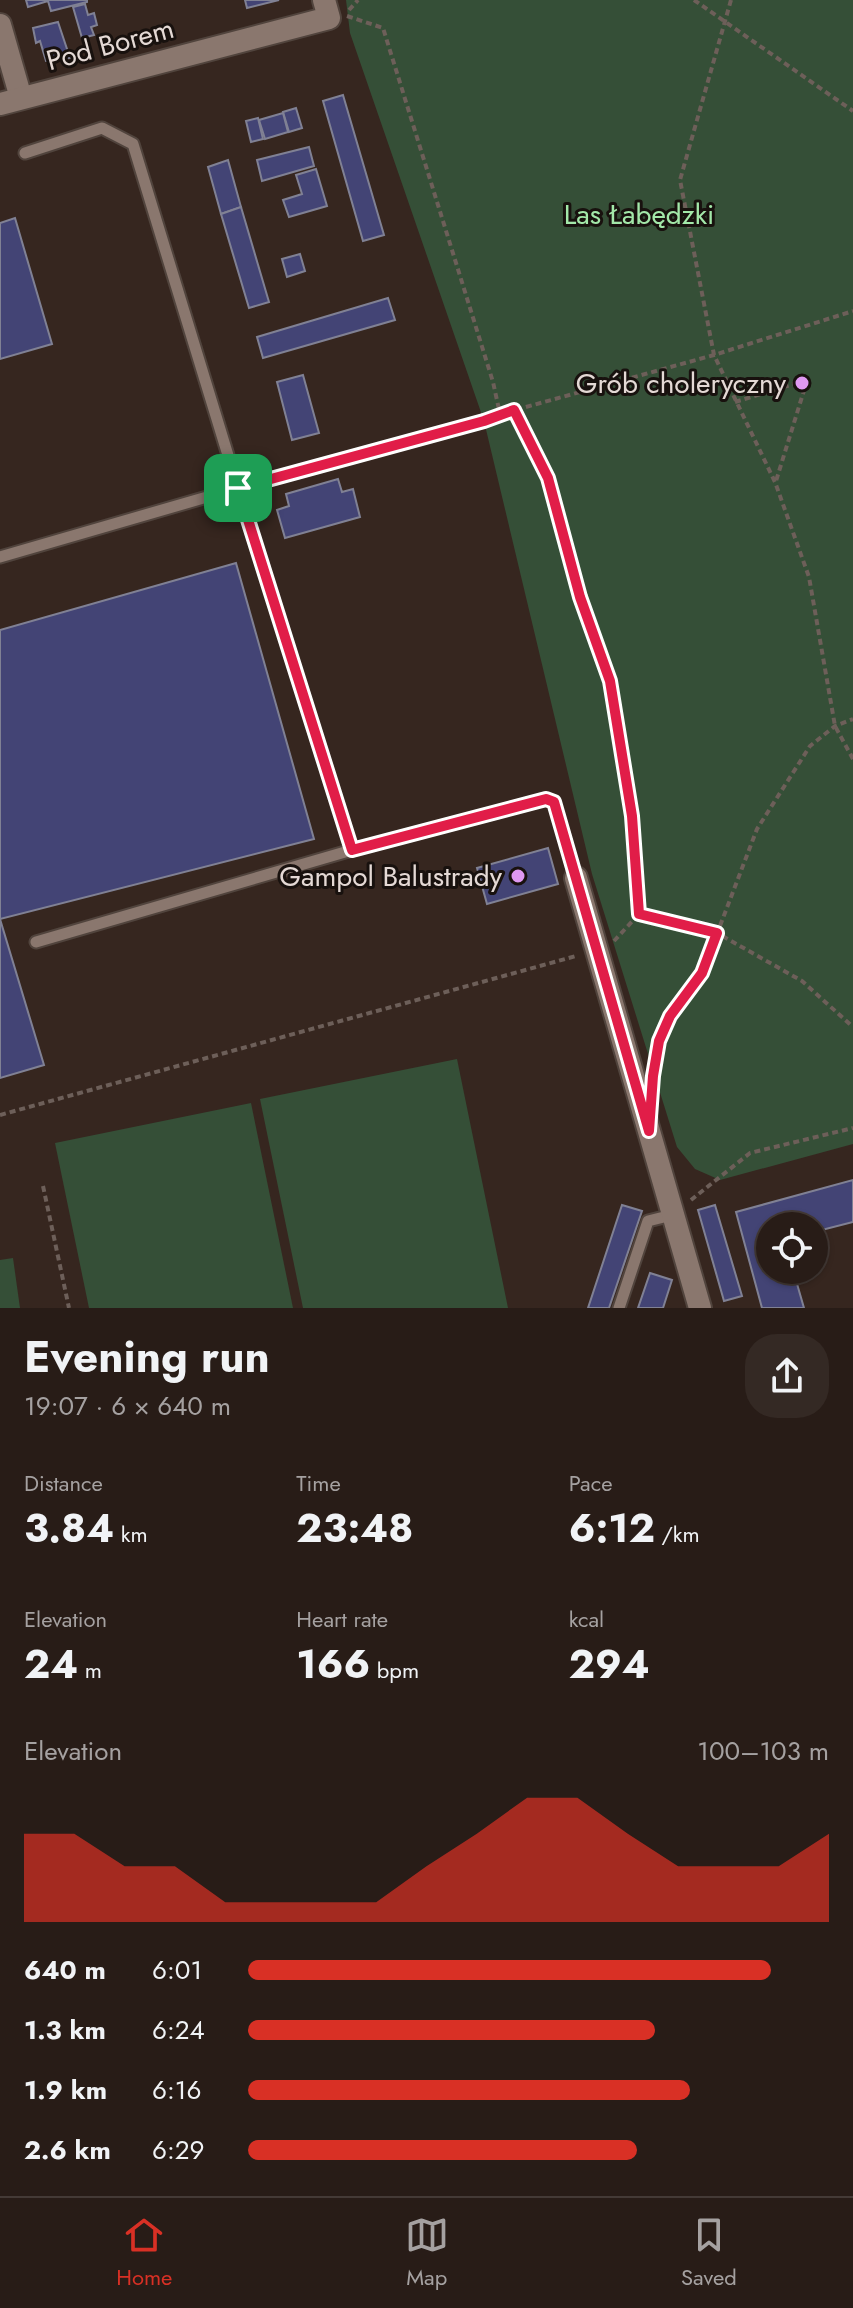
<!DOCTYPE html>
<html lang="en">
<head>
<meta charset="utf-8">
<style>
  :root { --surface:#281c17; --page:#342924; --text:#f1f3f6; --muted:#a5a1a1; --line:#443a36; --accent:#d93025 }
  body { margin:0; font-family:Jost,sans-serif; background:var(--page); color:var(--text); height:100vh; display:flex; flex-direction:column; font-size:30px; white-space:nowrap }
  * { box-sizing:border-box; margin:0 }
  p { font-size:26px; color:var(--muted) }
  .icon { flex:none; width:44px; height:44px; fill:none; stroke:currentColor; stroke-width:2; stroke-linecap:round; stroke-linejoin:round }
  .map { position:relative; height:1308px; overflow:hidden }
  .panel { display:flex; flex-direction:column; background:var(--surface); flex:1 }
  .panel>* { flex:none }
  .controls { position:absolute; left:756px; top:1212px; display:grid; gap:16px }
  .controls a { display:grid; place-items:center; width:72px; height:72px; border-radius:50%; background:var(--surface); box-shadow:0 2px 6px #0004,0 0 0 2px var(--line); font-size:40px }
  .pin { position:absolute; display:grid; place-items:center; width:68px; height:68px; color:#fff; margin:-34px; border-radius:16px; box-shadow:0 4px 12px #0006 }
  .round { display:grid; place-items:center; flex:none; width:84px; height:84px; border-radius:32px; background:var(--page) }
  .head { display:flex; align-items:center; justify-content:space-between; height:136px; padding:0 24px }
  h1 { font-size:44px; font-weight:700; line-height:60px }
  .figures { display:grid; grid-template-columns:repeat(3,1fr); gap:12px; height:136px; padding:8px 24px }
  .figures div { display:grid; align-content:center }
  .figures b { font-size:40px; font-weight:700 }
  .figures small { font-size:22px; font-weight:400 }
  .figures p { font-size:22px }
  .chart { height:224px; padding:16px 24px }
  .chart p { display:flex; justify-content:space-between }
  .chart svg { width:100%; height:144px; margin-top:8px; fill:var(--accent); opacity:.7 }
  ul { padding:0 24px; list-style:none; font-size:26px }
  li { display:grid; grid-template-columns:128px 96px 1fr; align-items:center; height:60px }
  li i { height:20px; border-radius:10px; background:var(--accent) }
  .dock { display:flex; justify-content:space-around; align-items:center; height:112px; border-top:2px solid var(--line); background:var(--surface); font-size:22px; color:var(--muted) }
  .dock a { display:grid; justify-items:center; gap:4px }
  .dock .active { color:var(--accent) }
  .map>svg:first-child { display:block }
</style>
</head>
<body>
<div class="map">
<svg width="853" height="1308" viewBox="0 0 853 1308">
  <rect width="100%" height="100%" fill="#36261f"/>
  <g fill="#354f37">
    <polygon points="346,0 853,0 853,1144 720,1180 695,1169 677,1147 592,874 484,421 350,33"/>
    <polygon points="457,1059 508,1308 303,1308 260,1099"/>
    <polygon points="251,1103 293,1308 89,1308 55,1143"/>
    <polygon points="13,1258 20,1308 0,1308 0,1260"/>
  </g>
  <g fill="#434475" stroke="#808194" stroke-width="2">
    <polygon points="26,0 87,0 87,2 51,11 48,1 28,7"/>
    <polygon points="245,0 279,0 247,8"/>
    <polygon points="85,4 88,15 94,13 97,25 91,27 94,35 82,38 73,7"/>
    <polygon points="58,22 70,58 46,61 40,41 36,43 33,28"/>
    <polygon points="343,95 384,235 363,241 323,101"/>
    <polygon points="296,108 302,128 289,132 283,112"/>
    <polygon points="283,113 288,132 265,139 259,120"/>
    <polygon points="258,118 263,139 251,142 246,121"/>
    <polygon points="309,147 314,166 262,181 257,160"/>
    <polygon points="228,160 241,207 221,214 208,167"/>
    <polygon points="316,169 327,206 289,217 283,200 302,194 296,175"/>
    <polygon points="241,207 269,302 249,308 221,214"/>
    <polygon points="15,218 52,344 0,359 0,223"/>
    <polygon points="300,254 305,271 287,277 282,259"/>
    <polygon points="388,298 395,320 263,358 257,337"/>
    <polygon points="303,375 319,433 292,440 277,382"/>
    <polygon points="338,479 342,492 353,489 360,517 285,538 277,510 289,506 286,494"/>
    <polygon points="236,563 314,839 0,919 0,630"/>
    <polygon points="548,848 558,884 487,904 477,868"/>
    <polygon points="0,919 44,1065 0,1078"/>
    <polygon points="853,1180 853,1222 814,1232 814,1226 770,1226 770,1270 793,1270 804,1308 762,1308 736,1212"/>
    <polygon points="622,1205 642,1211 609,1308 588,1308"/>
    <polygon points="715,1205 742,1296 724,1301 698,1210"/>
    <polygon points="650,1273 672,1280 663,1308 638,1308"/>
  </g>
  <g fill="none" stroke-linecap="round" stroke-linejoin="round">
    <defs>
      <g id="lane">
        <polyline points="0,557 238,488 133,144 102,128 25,153"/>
        <polyline points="352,850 238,488 484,421"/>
        <polyline points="36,942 352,850 546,799 554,802 576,878"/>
        <polyline points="619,1308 648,1221 672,1215"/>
      </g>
      <g id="street">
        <polyline points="0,25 21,98"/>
        <polyline points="0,104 329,18 324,0"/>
        <polyline points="576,878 700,1308"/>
      </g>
    </defs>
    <use href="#lane" stroke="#51443d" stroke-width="15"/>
    <use href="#street" stroke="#51443d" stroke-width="26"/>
    <g stroke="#6d5f59" stroke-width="4" stroke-dasharray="6 4" stroke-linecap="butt">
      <polyline points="694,0 853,111"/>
      <polyline points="731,0 680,180 714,355 775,482 809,577 835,726 853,759"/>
      <polyline points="349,10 358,0"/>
      <polyline points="347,16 383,28 493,382 500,414"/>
      <polyline points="735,402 803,381 806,384 776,481"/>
      <polyline points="514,410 548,478 580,597 610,681 632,816 639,914 717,933 802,981 853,1027"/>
      <polyline points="497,415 714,355 853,311"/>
      <polyline points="614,941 639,914"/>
      <polyline points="654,1069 659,1041 670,1016 702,973 757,829 810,746 835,726 853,719"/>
      <polyline points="0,1115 576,956"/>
      <polyline points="43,1186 69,1308"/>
      <polyline points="691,1200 750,1153 853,1128"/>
    </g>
    <use href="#lane" stroke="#8a776e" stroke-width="11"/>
    <use href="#street" stroke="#8a776e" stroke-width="22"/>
  </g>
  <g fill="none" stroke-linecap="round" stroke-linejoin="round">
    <defs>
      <polygon id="route" points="514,410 548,478 580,597 610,681 632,816 639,914 717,933 702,973 670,1016 659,1041 653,1076 649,1131 554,802 546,799 352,850 238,488 484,421"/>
    </defs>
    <use href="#route" stroke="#fff" stroke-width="16"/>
    <use href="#route" stroke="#e11d48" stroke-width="10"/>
  </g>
  <g fill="#df98f2" stroke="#18110e" stroke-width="3">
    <circle cx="802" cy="383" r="8"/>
    <circle cx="518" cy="876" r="8"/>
  </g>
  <g text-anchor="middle" stroke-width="6" stroke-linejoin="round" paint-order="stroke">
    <g font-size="28" fill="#e4d9d5" stroke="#18110e">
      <text transform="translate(110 44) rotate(-15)" y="10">Pod Borem</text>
    </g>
    <g font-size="28" fill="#a3e8a9" stroke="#18110e">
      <text x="639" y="224">Las Łabędzki</text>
    </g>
    <g font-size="28" fill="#e4d9d5" stroke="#18110e" text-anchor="end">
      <text x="786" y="393">Grób choleryczny</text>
      <text x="502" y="886">Gampol Balustrady</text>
    </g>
  </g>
</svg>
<div class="controls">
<a><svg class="icon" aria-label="locate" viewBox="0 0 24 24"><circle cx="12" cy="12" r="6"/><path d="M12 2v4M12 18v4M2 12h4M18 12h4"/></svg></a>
</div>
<div class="pin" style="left:238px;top:488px;background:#1e9e55"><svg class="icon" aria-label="arrive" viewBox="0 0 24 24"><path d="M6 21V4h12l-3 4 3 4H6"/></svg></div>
</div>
<section class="panel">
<div class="head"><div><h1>Evening run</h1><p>19:07 · 6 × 640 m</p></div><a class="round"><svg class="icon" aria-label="share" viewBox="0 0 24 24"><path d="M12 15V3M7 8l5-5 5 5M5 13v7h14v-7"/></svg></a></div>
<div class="figures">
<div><p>Distance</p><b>3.84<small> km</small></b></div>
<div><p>Time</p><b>23:48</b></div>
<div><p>Pace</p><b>6:12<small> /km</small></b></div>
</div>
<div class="figures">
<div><p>Elevation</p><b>24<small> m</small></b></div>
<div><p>Heart rate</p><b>166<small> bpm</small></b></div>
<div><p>kcal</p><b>294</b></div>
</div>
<div class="chart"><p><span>Elevation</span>100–103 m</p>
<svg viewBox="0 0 160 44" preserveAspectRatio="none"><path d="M0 44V17L10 17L20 27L30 27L40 38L50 38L60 38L70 38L80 27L90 17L100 6L110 6L120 17L130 27L140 27L150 27L160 17V44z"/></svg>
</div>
<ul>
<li><b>640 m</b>6:01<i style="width:90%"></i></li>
<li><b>1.3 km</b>6:24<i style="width:70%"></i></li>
<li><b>1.9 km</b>6:16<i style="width:76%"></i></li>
<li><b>2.6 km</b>6:29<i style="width:67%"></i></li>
</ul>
</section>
<nav class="dock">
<a class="active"><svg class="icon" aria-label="home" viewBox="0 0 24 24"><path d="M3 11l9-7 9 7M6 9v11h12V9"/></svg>Home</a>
<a><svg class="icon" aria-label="map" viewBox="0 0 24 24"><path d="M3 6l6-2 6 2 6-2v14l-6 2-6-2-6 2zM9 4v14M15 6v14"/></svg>Map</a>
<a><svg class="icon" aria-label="saved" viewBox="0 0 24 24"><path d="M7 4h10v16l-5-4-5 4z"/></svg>Saved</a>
</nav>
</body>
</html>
